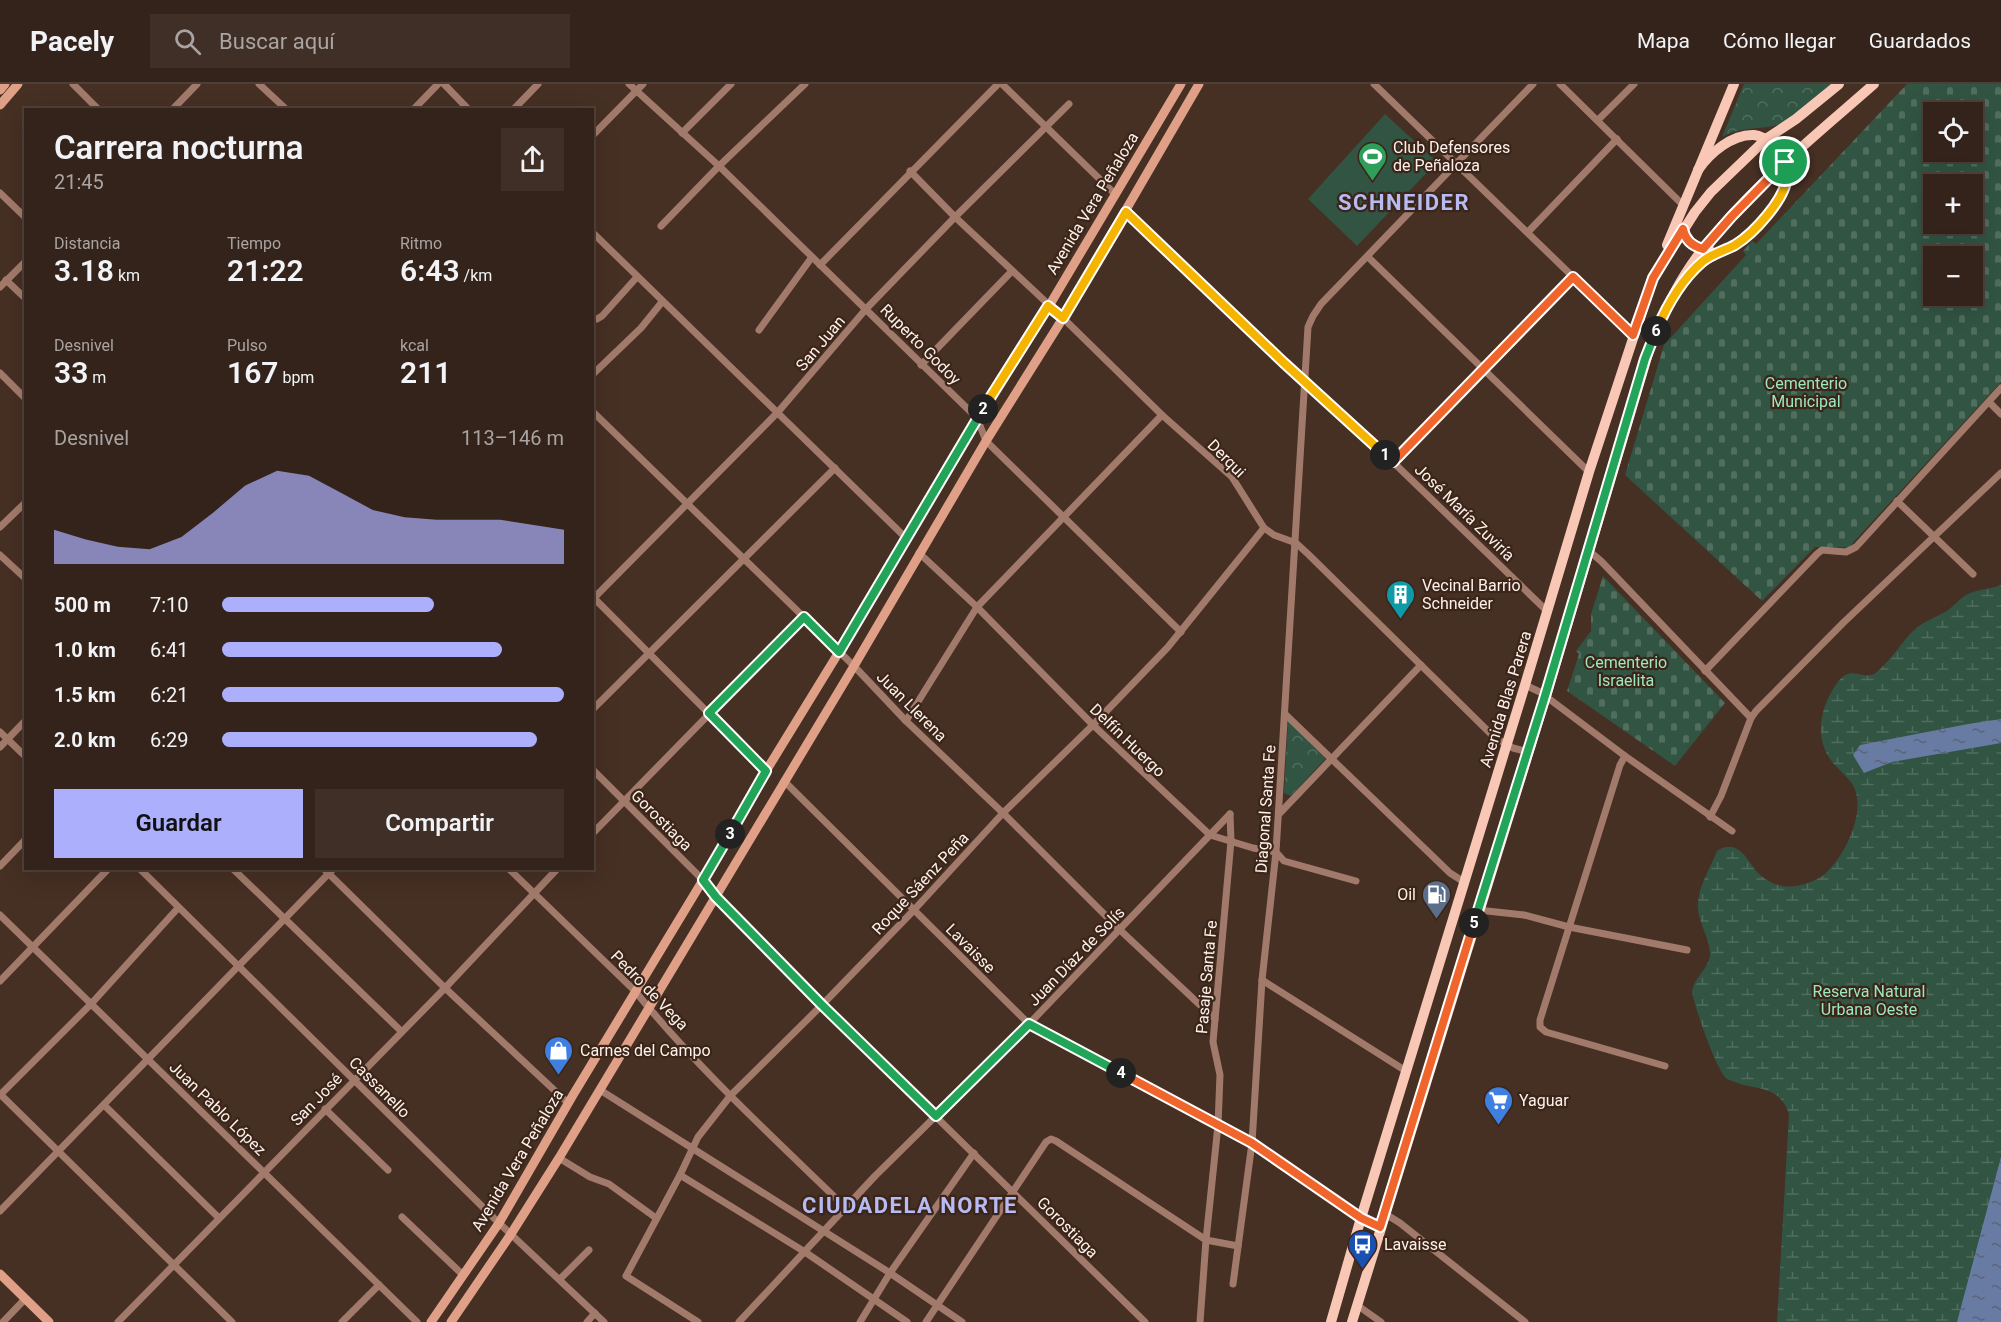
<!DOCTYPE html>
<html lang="es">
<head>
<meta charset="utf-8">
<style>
  :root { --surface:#34231a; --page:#3f2f27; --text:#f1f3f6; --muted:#a9a4a2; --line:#4e4039; --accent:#acaffb }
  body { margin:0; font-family:Roboto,sans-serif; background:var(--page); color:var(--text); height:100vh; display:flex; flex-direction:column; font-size:22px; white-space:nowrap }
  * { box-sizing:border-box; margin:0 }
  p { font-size:20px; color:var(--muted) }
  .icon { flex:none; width:33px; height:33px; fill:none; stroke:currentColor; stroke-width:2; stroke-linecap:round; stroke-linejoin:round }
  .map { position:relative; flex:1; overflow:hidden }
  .drawer { position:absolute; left:24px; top:24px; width:570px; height:762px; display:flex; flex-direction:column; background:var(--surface); border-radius:0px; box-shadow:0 6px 24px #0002,0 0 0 2px var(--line) }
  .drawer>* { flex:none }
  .tools { position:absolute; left:1923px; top:18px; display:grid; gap:12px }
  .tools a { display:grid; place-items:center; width:60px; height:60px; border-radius:0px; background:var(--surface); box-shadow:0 6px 24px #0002,0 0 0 2px var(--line); font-size:30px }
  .pin { position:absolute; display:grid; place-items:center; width:51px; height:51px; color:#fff; margin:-26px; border:3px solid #fff; border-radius:50%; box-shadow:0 2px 6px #0007 }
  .km { position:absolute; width:30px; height:30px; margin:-15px; border-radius:50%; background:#222; color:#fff; font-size:16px; line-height:30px; text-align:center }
  .round { display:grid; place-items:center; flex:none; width:63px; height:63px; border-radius:0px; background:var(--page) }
  .head { display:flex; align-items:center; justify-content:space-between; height:102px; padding:0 30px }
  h1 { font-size:33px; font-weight:600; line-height:45px }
  .figures { display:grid; grid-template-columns:repeat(3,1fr); gap:9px; height:102px; padding:6px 30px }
  .figures div { display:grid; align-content:center }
  .figures b { font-size:30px; font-weight:600 }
  .figures small { font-size:16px; font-weight:400 }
  .figures p { font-size:16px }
  .chart { height:168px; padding:12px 30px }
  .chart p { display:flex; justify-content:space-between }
  .chart svg { width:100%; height:108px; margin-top:6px; fill:var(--accent); opacity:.7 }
  .button { display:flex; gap:12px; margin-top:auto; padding:12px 30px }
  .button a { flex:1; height:69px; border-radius:0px; background:var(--accent); color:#111; font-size:24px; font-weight:600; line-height:69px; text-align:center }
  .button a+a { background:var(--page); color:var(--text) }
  ul { padding:0 30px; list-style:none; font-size:20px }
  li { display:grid; grid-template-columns:96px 72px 1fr; align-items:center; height:45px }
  li i { height:15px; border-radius:8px; background:var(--accent) }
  header { display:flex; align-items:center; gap:36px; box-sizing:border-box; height:84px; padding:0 30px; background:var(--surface); border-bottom:2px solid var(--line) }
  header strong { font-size:28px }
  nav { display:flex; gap:33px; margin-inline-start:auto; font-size:21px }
  .search { width:420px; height:54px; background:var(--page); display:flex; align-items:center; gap:15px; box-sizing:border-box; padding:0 21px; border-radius:0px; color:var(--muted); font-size:22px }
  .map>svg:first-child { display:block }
</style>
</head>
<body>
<header>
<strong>Pacely</strong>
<div class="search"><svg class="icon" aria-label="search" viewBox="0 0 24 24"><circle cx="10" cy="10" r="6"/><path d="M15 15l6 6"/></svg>Buscar aquí</div>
<nav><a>Mapa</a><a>Cómo llegar</a><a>Guardados</a></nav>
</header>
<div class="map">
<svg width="2001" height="1238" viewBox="0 0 2001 1238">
  <defs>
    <pattern id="forest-crowns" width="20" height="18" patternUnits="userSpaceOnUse" patternTransform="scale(1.5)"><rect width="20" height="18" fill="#315443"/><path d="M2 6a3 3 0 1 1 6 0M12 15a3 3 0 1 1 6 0" fill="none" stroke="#506d5e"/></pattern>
    <pattern id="wetland-marsh" width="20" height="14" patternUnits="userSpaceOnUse" patternTransform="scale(1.5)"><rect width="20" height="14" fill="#315443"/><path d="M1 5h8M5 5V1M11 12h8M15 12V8" fill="none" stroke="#506d5e"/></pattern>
    <pattern id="cemetery-stones" width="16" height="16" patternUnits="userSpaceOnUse" patternTransform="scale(1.5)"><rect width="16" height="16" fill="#315443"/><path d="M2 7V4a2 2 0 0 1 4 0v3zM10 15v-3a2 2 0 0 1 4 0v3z" fill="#506d5e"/></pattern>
    <pattern id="water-ripples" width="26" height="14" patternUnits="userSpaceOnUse" patternTransform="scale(1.5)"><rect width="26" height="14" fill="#687ba2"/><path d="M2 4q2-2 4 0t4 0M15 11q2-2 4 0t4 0" fill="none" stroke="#5b6479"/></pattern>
  </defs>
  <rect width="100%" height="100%" fill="#462f23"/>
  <g fill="url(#forest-crowns)">
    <path d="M1744 0H1831C1817 12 1795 36 1778 41 1758 46 1743 42 1722 53Z"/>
    <polygon points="1288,636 1326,674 1291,712 1284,709"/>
  </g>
  <path fill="url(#wetland-marsh)" d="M2001 501V1238H1777L1789 1030C1780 1004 1763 1006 1740 1000 1736 998 1731 997 1727 995 1716 986 1695 924 1692 908 1694 893 1708 886 1710 871 1711 858 1699 839 1698 825 1696 806 1710 785 1717 767 1739 753 1747 777 1759 790 1771 801 1786 805 1801 801 1809 799 1819 795 1825 790 1845 772 1866 729 1854 703 1849 694 1840 687 1833 679 1813 655 1820 623 1837 599 1851 580 1861 596 1874 590 1877 588 1881 584 1884 581 1894 571 1901 560 1910 550 1920 539 1932 535 1945 528 1954 523 1960 513 1970 509 1980 505 1991 505 2001 501Z"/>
  <g fill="url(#cemetery-stones)" fill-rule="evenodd">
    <path d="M1907 0H2001V298L1849 463H1815L1762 517 1625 391 1664 261 1746 171 1743 167 1752 157 1756 160ZM1934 28H1972V68H1934ZM1934 100H1972V140H1934ZM1934 172H1972V212H1934Z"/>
    <polygon points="1603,492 1725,619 1675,682 1567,607 1579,570 1576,567 1591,547 1591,530"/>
  </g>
  <polygon fill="#315443" points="1385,30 1437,78 1357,162 1308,115"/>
  <g fill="url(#water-ripples)">
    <polygon points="2001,635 2001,659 1892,678 1864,689 1853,671 1860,661 1968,640"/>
    <polygon points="2001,1073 2001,1238 1957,1238"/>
  </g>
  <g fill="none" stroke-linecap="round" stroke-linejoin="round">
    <g stroke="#a27a6b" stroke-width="7">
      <polyline points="73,0 99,26"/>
      <polyline points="259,0 287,26"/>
      <polyline points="444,0 469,26"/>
      <polyline points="629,0 719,82 977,334 986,357 1181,548"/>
      <polyline points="1002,0 1115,110"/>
      <polyline points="1374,0 1633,251"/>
      <polyline points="1560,0 1684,122"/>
      <polyline points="172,26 197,0"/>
      <polyline points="413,26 438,0"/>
      <polyline points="513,26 538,0"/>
      <polyline points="1598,36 1634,0"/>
      <polyline points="682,49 731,0"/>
      <polyline points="592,52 643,0"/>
      <polyline points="910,87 955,133 1063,234 1162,331 1232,393 1264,444 1274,451 1296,459 1308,470 1494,653 1513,664 1528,668"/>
      <polyline points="0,109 26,134"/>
      <polyline points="1126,128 1283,278 1393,378 1548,528"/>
      <polyline points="661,142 719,82 805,0"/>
      <path d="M592 148C697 250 802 352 906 454"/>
      <polyline points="1528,148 1617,55"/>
      <polyline points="1368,173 1589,388"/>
      <polyline points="820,181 998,0"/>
      <polyline points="6,196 26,215"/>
      <polyline points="0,203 26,177"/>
      <polyline points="592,235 597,235 602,232 637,193"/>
      <polyline points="759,246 812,173"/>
      <polyline points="921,281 1012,187"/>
      <polyline points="0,289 26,315"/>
      <polyline points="592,291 641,244 662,218"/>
      <polyline points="1989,318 2001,330"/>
      <polyline points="592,327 854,582 906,637 1003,729 1120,846 1215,935"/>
      <polyline points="1393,378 1573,193"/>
      <polyline points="1897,417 1973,490"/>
      <polyline points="0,443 26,418"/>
      <polyline points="1589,467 1601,477 1751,634"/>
      <polyline points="919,469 977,523 1093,641 1210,751 1253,764 1276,768 1284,777 1356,797"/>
      <polyline points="0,471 26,495"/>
      <polyline points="592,512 766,687"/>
      <polyline points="592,516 778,328 866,225 955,133 1069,20"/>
      <polyline points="1705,587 1817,470 1822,466 1846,468 1856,463 2001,304"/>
      <polyline points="1525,601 1540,608 1625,672 1732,747"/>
      <polyline points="592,626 835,384"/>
      <polyline points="1285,630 1450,789 1464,798"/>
      <polyline points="906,637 977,523 1162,331"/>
      <polyline points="0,648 26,673"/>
      <polyline points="0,663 26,636"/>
      <polyline points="1625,672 1620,681 1540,936 1540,943 1546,948 1665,982"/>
      <polyline points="592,685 703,796 716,813 822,921 1145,1238"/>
      <polyline points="784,697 1029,940 1252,1059 1361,1134 1380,1143"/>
      <polyline points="1279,730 1421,581"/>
      <polyline points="1710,733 1721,712 1751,634 1756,627 1843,539 2001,389"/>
      <polyline points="592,750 804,533"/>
      <polyline points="0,782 26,755"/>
      <polyline points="139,784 499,1139 604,1238"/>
      <polyline points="232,784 401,947"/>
      <polyline points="323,784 445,904 568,1019"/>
      <path d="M508 784 635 907C698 985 774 1054 846 1124"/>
      <polyline points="1478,826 1524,831 1569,843 1687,866"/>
      <polyline points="0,831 417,1238"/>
      <polyline points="1262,896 1406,987"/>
      <polyline points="0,897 109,784"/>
      <polyline points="600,1006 890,1189 962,1238"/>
      <polyline points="0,1010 232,1238"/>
      <polyline points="0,1011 91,920 178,824"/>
      <polyline points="104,1021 219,1134"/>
      <polyline points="325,1025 388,1086"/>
      <polyline points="559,1074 590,1093 609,1100 656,1134"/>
      <polyline points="680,1091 805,1168 907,1238"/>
      <polyline points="0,1127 334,784"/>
      <polyline points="1384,1129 1400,1139 1525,1238"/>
      <polyline points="402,1133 463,1191"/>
      <polyline points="560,1195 589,1166"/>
      <polyline points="1233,1200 1252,1059 1262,896 1276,768 1308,243 1313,232 1321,220 1533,0"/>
      <polyline points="1357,1221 1381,1238"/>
      <polyline points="3,1238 25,1215"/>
      <polyline points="118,1238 445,904 558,784"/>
      <polyline points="342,1238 379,1201"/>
      <polyline points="587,1238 595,1229"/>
      <polyline points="698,1238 626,1192 680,1091 698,1053 731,1011 822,921 914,826 1003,729 1093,641 1168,563 1264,444"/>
      <polyline points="739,1238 875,1092 1029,940 1230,730"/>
      <polyline points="860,1238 890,1189 974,1069"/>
      <polyline points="926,1238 1046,1058 1051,1055 1056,1057 1206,1156 1238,1162"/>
      <polyline points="1200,1238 1206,1156 1218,1041 1220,991 1213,958 1231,757 1230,730"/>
    </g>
    <g stroke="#e0a088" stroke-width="9">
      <polyline points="0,6 5,0"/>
      <polyline points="0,21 18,0"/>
      <polyline points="0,1190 49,1238"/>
      <polyline points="431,1238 499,1139 573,1011 703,796 766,687 839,568 977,334 1049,222 1181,0"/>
      <polyline points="451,1238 511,1150 559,1074 854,582 986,357 1063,234 1199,0"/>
    </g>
    <g stroke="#f9c7b5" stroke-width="10">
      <path d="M1683 143C1685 158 1694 163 1709 165"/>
      <polyline points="1667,161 1734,0"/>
      <path d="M1694 186C1705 174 1718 170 1732 162 1751 152 1769 131 1780 112 1790 94 1788 73 1771 59 1766 55 1761 52 1754 51 1732 50 1710 69 1698 86"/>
      <polyline points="1331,1238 1361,1134 1525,601 1589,388 1653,194 1695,128 1711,108 1766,55 1796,35 1839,0"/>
      <path d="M1352 1238 1546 612 1652 256C1666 224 1681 192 1703 165 1752 102 1815 52 1874 0"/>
    </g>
  </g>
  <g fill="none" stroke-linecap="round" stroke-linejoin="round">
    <defs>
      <path id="split-1" d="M1385 371 1393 378 1573 193 1633 251 1653 194 1683 145C1685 156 1692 162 1703 165L1732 132 1785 78"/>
      <polyline id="split-2" points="983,325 1048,222 1063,234 1126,128 1283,278 1385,371"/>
      <polyline id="split-3" points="730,750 766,687 709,629 804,533 839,568 983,325"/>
      <polyline id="split-4" points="730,750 703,796 716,813 822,921 936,1032 1029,940 1121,989"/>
      <polyline id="split-5" points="1121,989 1252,1059 1361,1134 1380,1143 1474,839"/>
      <polyline id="split-6" points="1474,839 1545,612 1645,275 1656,247"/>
      <path id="split-7" d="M1656 247C1667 221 1681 196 1702 178 1711 170 1724 167 1735 161 1753 150 1786 115 1787 92 1787 88 1786 83 1785 78"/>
    </defs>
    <use href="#split-1" stroke="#fff" stroke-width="12"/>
    <use href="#split-2" stroke="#fff" stroke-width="12"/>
    <use href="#split-3" stroke="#fff" stroke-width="12"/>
    <use href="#split-4" stroke="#fff" stroke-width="12"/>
    <use href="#split-5" stroke="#fff" stroke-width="12"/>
    <use href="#split-6" stroke="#fff" stroke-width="12"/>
    <use href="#split-7" stroke="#fff" stroke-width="12"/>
    <use href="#split-1" stroke="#f0652b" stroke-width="8"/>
    <use href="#split-2" stroke="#f5b400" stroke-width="8"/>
    <use href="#split-3" stroke="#22a559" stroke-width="8"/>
    <use href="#split-4" stroke="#22a559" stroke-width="8"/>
    <use href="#split-5" stroke="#f0652b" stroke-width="8"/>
    <use href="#split-6" stroke="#22a559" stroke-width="8"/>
    <use href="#split-7" stroke="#f5b400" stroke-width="8"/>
  </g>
  <defs>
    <symbol id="stadium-pin" viewBox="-11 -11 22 30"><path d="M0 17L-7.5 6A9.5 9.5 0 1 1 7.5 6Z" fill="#2e9e5b" stroke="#3b2519"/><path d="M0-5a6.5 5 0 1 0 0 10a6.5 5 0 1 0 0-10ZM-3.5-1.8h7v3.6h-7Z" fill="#fff"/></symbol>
    <symbol id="building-pin" viewBox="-11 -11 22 30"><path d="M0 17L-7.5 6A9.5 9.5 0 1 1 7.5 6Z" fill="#0f9aa8" stroke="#3b2519"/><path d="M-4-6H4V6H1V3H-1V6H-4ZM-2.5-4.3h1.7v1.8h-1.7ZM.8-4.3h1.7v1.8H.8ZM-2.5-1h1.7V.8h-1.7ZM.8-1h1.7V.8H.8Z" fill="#fff"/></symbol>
    <symbol id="fuel-pin" viewBox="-11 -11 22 30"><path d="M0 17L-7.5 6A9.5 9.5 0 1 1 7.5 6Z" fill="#5c6f8a" stroke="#3b2519"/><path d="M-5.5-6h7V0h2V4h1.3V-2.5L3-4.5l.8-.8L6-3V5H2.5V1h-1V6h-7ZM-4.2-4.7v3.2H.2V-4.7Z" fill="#fff"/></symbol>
    <symbol id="shop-pin" viewBox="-11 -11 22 30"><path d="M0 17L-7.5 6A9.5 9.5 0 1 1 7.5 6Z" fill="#3f7fe0" stroke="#3b2519"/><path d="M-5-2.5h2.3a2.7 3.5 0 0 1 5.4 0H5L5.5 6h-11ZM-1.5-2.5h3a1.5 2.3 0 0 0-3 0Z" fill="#fff"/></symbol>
    <symbol id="supermarket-pin" viewBox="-11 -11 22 30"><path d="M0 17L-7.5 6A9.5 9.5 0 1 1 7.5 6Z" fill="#3f7fe0" stroke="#3b2519"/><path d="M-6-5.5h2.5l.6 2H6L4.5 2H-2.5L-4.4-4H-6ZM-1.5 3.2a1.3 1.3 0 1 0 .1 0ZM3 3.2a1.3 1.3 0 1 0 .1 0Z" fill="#fff"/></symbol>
    <symbol id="bus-pin" viewBox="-11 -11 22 30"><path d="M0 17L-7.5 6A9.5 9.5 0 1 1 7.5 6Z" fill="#1a4fb4" stroke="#3b2519"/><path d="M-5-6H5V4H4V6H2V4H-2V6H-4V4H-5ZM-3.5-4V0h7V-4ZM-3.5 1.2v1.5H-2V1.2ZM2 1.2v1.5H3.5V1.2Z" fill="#fff"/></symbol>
  </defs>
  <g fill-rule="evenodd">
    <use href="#stadium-pin" x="1356" y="56" width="33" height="45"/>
    <use href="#building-pin" x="1384" y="494" width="33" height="45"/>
    <use href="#fuel-pin" x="1420" y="794" width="33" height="45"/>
    <use href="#shop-pin" x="542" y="950" width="33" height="45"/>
    <use href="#supermarket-pin" x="1482" y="1000" width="33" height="45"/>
    <use href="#bus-pin" x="1346" y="1144" width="33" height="45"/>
  </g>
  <g text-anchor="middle" stroke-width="4.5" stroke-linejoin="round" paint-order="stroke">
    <g font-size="16" fill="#fef1eb" stroke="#3b2519" text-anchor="start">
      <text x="1393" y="69">Club Defensores<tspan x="1393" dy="18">de Peñaloza</tspan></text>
      <text x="1422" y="507">Vecinal Barrio<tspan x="1422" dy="18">Schneider</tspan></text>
      <text x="1416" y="816" text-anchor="end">Oil</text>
      <text x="580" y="972">Carnes del Campo</text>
      <text x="1519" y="1022">Yaguar</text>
      <text x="1384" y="1166">Lavaisse</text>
    </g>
    <g font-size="16" fill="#fef1eb" stroke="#3b2519">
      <text transform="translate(1092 119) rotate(-59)" y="6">Avenida Vera Peñaloza</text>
      <text transform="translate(820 259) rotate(-50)" y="6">San Juan</text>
      <text transform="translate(921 260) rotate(45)" y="6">Ruperto Godoy</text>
      <text transform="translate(1227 374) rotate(45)" y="6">Derqui</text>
      <text transform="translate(1465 428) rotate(44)" y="6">José María Zuviría</text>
      <text transform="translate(1505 615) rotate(-73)" y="6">Avenida Blas Parera</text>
      <text transform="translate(912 622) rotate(45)" y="6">Juan Llerena</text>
      <text transform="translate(1128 656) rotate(44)" y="6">Delfín Huergo</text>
      <text transform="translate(1265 725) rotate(-86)" y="6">Diagonal Santa Fe</text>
      <text transform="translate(662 736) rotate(45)" y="6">Gorostiaga</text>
      <text transform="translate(920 799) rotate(-47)" y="6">Roque Sáenz Peña</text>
      <text transform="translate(971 864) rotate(45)" y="6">Lavaisse</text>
      <text transform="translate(1076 872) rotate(-46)" y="6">Juan Díaz de Solís</text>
      <text transform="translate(1206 893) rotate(-85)" y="6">Pasaje Santa Fe</text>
      <text transform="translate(650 906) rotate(46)" y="6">Pedro de Vega</text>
      <text transform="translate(380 1003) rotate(45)" y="6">Cassanello</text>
      <text transform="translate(316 1015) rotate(-46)" y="6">San José</text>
      <text transform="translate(218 1024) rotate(44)" y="6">Juan Pablo López</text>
      <text transform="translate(517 1076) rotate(-59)" y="6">Avenida Vera Peñaloza</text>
      <text transform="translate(1068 1143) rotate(45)" y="6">Gorostiaga</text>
    </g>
    <g font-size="16" fill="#9ae7c0" stroke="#3b2519">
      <text x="1806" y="305">Cementerio<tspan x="1806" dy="18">Municipal</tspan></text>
      <text x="1626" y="584">Cementerio<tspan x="1626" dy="18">Israelita</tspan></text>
      <text x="1869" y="913">Reserva Natural<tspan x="1869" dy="18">Urbana Oeste</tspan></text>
    </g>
    <g font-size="22" font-weight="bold" letter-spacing="1.5" fill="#b7bbf3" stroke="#3b2519">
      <text x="1404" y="126">SCHNEIDER</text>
      <text x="910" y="1129">CIUDADELA NORTE</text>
    </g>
  </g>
</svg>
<div class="tools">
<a><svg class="icon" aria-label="locate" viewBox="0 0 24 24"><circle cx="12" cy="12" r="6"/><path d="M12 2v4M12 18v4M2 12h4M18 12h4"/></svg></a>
<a>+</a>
<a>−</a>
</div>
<div class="pin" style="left:1785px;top:78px;background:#1e9e55"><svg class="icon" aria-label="arrive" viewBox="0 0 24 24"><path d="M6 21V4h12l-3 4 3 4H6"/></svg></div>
<b class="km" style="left:1385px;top:371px">1</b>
<b class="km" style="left:983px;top:325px">2</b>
<b class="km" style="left:730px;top:750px">3</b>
<b class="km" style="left:1121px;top:989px">4</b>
<b class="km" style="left:1474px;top:839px">5</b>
<b class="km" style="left:1656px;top:247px">6</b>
<section class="drawer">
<div class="head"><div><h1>Carrera nocturna</h1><p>21:45</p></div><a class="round"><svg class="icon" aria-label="share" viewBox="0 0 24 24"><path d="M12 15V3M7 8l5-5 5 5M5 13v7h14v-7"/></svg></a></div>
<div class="figures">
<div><p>Distancia</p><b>3.18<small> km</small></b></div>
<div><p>Tiempo</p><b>21:22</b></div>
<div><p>Ritmo</p><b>6:43<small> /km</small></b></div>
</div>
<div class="figures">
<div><p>Desnivel</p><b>33<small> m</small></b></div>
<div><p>Pulso</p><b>167<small> bpm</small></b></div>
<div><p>kcal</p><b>211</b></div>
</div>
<div class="chart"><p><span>Desnivel</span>113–146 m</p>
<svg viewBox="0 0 160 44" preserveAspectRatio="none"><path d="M0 44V30L10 34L20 37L30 38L40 33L50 23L60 12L70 6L80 8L90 15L100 22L110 25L120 26L130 26L140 26L150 28L160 30V44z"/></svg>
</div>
<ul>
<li><b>500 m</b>7:10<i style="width:62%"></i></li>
<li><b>1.0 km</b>6:41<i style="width:82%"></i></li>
<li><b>1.5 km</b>6:21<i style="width:100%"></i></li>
<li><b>2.0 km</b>6:29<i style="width:92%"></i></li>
</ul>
<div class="button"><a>Guardar</a><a>Compartir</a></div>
</section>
</div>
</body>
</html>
